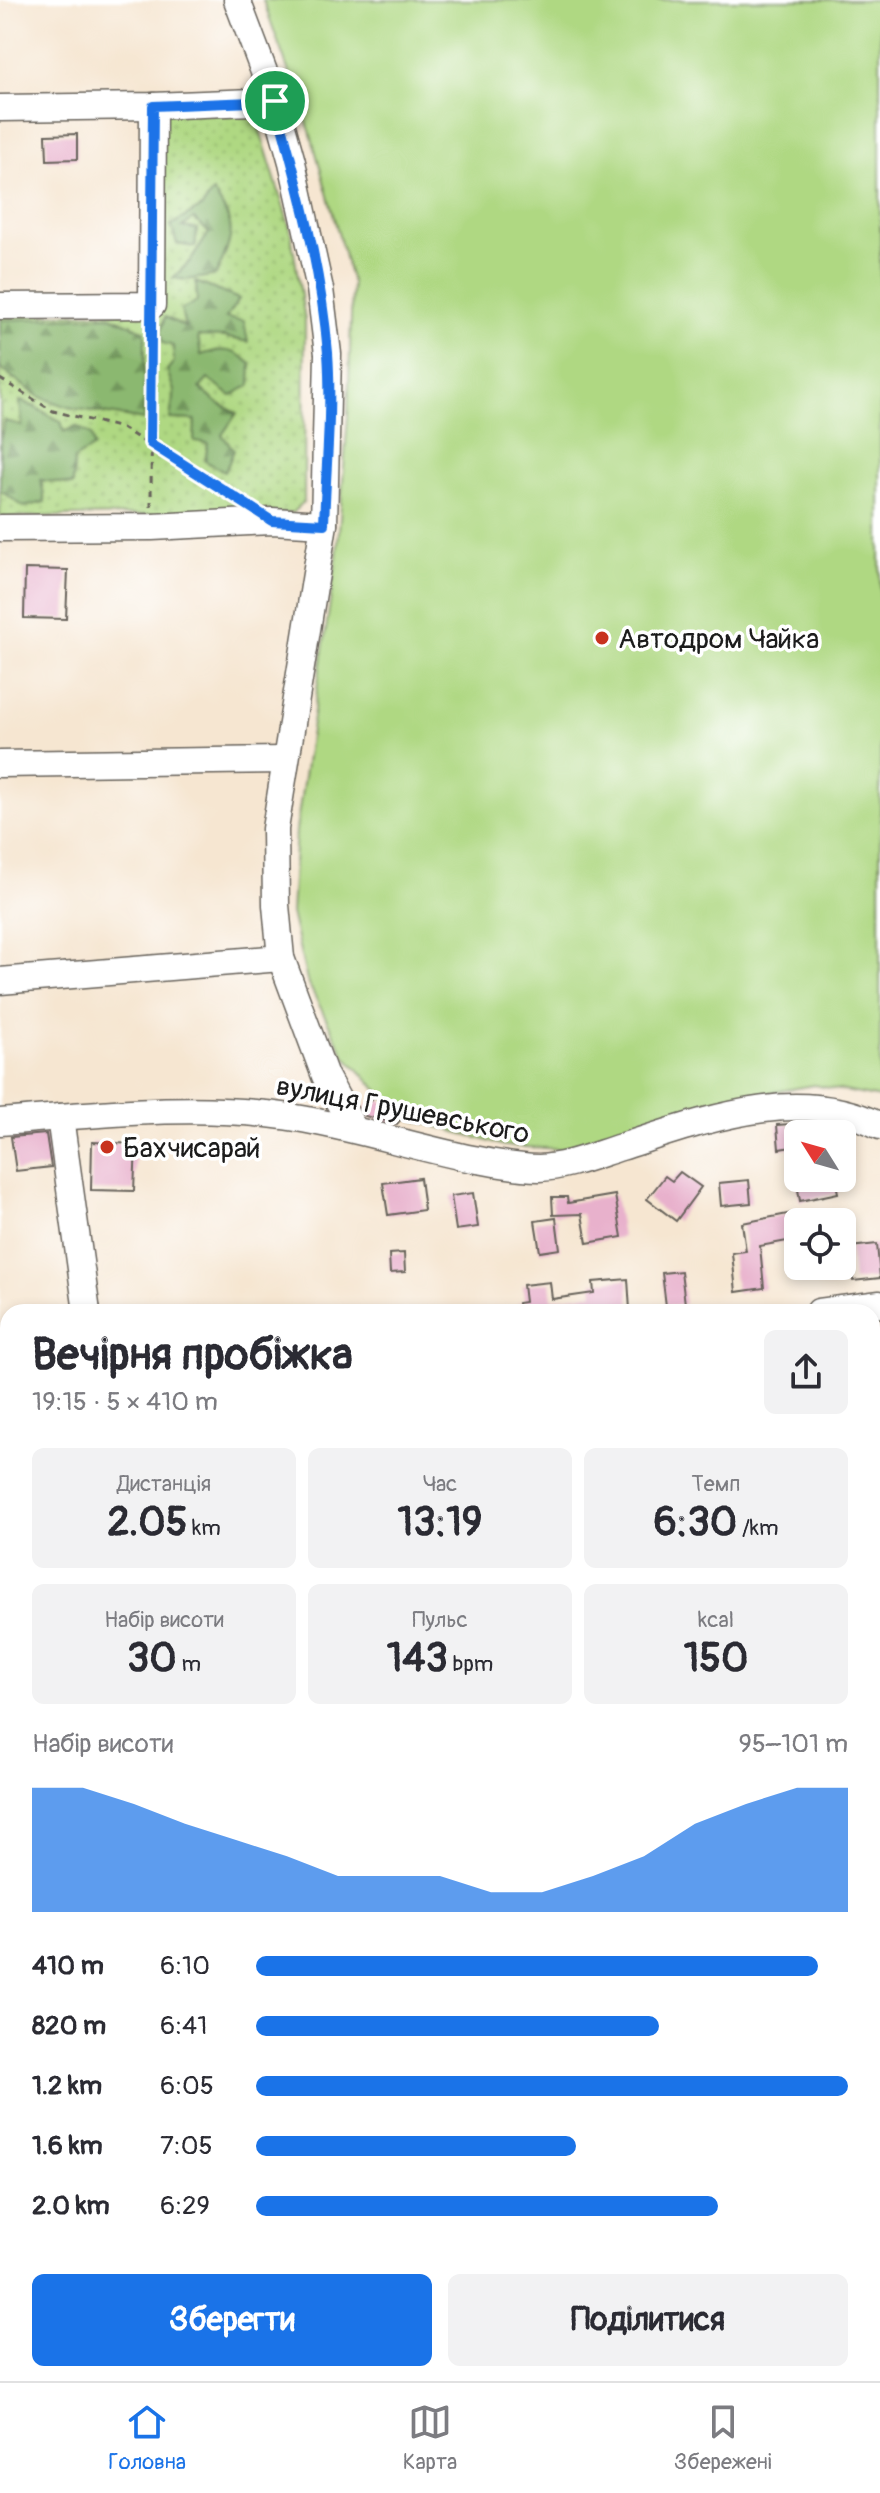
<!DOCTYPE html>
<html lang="uk">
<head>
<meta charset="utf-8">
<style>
  :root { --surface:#fff; --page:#f2f2f3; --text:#2b2b33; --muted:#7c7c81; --line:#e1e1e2; --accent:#1a73e8 }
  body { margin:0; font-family:Pangolin,sans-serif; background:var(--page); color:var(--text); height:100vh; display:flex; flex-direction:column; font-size:30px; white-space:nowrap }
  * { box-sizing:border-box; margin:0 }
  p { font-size:26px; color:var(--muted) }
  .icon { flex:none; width:44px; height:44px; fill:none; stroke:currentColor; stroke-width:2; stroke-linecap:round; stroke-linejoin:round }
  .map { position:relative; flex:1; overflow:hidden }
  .details { position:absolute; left:0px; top:1304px; width:880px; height:1078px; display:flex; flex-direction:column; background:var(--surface); border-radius:24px 24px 0 0; box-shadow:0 4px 12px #0003 }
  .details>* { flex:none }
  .needle { width:52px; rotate:307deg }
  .fabs { position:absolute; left:784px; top:1120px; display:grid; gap:16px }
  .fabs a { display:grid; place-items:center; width:72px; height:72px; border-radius:12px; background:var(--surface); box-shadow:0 4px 12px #0003; font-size:40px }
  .pin { position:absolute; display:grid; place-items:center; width:68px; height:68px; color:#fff; margin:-34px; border:4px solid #fff; border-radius:50%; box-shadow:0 2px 8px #0007 }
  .round { display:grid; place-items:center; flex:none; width:84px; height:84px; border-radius:12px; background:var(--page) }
  .headline { display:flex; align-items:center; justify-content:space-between; height:136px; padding:0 32px }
  h1 { font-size:44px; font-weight:700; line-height:60px }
  .figures { display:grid; grid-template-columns:repeat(3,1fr); gap:12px; height:136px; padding:8px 32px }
  .figures div { display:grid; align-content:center; border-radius:12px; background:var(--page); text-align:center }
  .figures b { font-size:40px; font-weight:700 }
  .figures small { font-size:22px; font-weight:400 }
  .figures p { font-size:22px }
  .chart { height:224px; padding:16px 32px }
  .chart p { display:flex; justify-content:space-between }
  .chart svg { width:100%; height:144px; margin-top:8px; fill:var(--accent); opacity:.7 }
  .button { display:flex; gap:16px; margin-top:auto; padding:16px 32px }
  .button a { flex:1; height:92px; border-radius:12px; background:var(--accent); color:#fff; font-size:32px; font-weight:700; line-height:92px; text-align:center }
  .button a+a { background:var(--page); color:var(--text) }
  ul { padding:0 32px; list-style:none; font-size:26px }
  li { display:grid; grid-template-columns:128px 96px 1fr; align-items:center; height:60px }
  li i { height:20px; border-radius:10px; background:var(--accent) }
  .tabs { display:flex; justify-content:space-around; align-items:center; height:112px; border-top:2px solid var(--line); background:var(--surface); font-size:22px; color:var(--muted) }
  .tabs a { display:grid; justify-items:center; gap:4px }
  .tabs .current { color:var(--accent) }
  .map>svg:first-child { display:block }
</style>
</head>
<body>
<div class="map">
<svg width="880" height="2381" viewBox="0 0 880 2381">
  <defs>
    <pattern id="grass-dots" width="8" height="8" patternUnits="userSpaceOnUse" patternTransform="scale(2)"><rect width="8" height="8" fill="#afd882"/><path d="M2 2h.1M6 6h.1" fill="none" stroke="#96b970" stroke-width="1.8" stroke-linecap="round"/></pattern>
    <pattern id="forest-firs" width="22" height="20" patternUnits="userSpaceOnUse" patternTransform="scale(2)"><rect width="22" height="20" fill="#8bb870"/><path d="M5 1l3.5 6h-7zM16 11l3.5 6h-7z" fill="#71955b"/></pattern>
  </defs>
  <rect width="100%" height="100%" fill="#fff"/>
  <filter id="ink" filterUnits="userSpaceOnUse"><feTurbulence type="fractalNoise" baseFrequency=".0125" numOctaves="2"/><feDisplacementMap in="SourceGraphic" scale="16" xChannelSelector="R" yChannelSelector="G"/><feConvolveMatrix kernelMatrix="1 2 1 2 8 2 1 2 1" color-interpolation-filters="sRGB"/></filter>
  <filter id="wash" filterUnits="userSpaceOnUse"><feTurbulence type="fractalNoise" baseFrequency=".006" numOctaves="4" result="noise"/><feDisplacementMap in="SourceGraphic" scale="32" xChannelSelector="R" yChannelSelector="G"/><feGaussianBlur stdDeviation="1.8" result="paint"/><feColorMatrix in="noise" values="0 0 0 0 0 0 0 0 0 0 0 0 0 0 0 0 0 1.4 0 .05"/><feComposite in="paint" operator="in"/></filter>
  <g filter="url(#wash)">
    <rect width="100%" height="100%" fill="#f6e6d1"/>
    <polygon fill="url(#grass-dots)" stroke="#667a4f" stroke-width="2" points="168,109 251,113 259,127 290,228 305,320 304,501 293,513 0,517 0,316 160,311 159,120"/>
    <g fill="url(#forest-firs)" stroke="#546a46" stroke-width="2">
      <path d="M213 192C239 229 233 235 216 275L187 280 173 278 191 260 209 233 194 219 182 227 197 229 195 247 177 244 171 225 202 207Z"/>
      <path d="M196 282 239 299 226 318 244 321 248 342 225 337 198 336 201 355C223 348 234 348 251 364L250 385 231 396 208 379 200 388 216 402 237 413 222 435 234 450 225 472 205 461 208 443 194 441 195 420 170 419 174 391 167 370 174 362 173 346 163 343 160 332 165 317 185 327 181 310 197 301Z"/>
      <polygon points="111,316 145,331 144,420 68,407 38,396 0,368 0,320"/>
      <path d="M20 401C35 405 46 415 61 421L64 432 76 426 91 435 94 447 74 459 73 485 41 480 45 502 24 507 0 490V440L5 421 22 426Z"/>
    </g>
    <polygon fill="#afd882" stroke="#667a4f" stroke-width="2" points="263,0 880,0 880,1098 814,1085 722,1101 632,1131 563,1149 505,1146 404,1117 345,1056 307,981 291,913 296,830 337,556 348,417 352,283 310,131"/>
    <g id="blocks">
      <g fill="#e8b1cc">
        <polygon points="77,134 77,159 47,160 46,135"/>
        <polygon points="25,569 68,570 66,619 24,618"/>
        <polygon points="374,1096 403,1117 397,1124 365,1116 363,1112"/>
        <polygon points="790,1124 792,1147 779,1149 777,1125"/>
        <polygon points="46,1134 51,1167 16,1171 11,1137"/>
        <polygon points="92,1142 136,1144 134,1191 91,1190"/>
        <polygon points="680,1172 701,1187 676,1221 647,1199 665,1176 672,1181"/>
        <polygon points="420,1178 424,1210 388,1215 383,1183"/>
        <polygon points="796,1178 835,1178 838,1193 800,1201"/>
        <polygon points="749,1180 751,1203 721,1206 719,1183"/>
        <polygon points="473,1193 478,1227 456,1230 451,1196"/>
        <polygon points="615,1195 622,1237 587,1243 582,1214 553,1215 552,1197 567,1197 568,1203"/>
        <polygon points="798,1212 798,1239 760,1246 764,1288 736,1292 732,1253 746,1251 742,1223"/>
        <polygon points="556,1218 560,1249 540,1252 535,1221"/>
        <polygon points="877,1244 880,1278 853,1281 850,1247"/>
        <polygon points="404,1253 405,1272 390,1273 389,1254"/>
        <polygon points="681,1271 685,1304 666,1306 662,1273"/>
        <polygon points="628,1279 630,1310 518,1312 518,1303 525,1302 523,1285 550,1282 552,1299 594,1293 593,1282"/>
      </g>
    </g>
  </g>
  <g filter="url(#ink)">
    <use href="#blocks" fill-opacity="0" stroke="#68635b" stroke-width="2"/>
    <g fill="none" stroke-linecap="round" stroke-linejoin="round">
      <defs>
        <g id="minor">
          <polyline points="237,0 275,101 292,162 320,289 328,354 324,524 275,829 276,905 281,958 325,1076 353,1128"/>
          <polyline points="0,108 153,106 275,101"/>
          <polyline points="0,306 152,305 153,106"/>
          <polyline points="0,528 152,527 272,521 324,524"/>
          <polyline points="0,764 285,760"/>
          <polyline points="0,981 281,958"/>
          <polyline points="60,1117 87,1312"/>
          <path d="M0 1122C97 1114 200 1102 296 1118 356 1128 414 1147 473 1159 495 1163 517 1168 539 1168 567 1167 595 1155 621 1147 703 1121 797 1084 880 1126"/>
          <polyline points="819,1312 880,1304"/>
          <polyline points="0,1427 8,1426"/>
          <polyline points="872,1537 880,1536"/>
          <polyline points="0,1662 8,1661"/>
          <polyline points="872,1794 880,1793"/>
          <polyline points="0,1926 8,1925"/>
          <polyline points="872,2014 880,2013"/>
          <polyline points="0,2150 8,2149"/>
          <polyline points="872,2235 880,2233"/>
          <polyline points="0,2372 8,2371"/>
          <polyline points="573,2374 574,2381"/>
        </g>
      </defs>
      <use href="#minor" stroke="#68635b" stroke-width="29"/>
      <g stroke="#68635b" stroke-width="3" stroke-dasharray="6 6" stroke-linecap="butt">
        <polyline points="0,379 53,411 122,428 240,501"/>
        <polyline points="151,507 152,327"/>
      </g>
      <use href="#minor" stroke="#fff" stroke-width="26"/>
    </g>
  </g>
  <g fill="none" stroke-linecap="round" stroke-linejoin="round" filter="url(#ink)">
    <defs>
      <path id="route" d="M275 101C298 183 321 267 328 353 332 409 326 468 324 524L272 521 150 443 153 106Z"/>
    </defs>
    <use href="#route" stroke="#fff" stroke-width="16"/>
    <use href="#route" stroke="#1a73e8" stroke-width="10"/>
  </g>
  <g fill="#c8321e" stroke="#fff" stroke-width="3">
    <circle cx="602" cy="638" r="8"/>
    <circle cx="107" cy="1147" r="8"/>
  </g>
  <g text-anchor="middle" stroke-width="7" stroke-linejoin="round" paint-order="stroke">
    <g font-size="28" fill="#1c1c1c" stroke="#fff" text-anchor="start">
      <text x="618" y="648">Автодром Чайка</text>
      <text x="123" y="1157">Бахчисарай</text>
    </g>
    <g font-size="28" fill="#1c1c1c" stroke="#fff">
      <text transform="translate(403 1109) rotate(11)" y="10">вулиця Грушевського</text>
    </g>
  </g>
</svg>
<div class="fabs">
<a><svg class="needle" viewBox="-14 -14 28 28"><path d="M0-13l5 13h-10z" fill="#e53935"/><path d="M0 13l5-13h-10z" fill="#7c7c81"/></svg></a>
<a><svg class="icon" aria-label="locate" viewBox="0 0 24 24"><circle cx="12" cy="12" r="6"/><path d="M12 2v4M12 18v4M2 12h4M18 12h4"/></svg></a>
</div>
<div class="pin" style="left:275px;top:101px;background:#1e9e55"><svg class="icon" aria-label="arrive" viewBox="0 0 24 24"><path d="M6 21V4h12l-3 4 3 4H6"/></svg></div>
<section class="details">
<div class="headline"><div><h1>Вечірня пробіжка</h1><p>19:15 · 5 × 410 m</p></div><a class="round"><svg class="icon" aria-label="share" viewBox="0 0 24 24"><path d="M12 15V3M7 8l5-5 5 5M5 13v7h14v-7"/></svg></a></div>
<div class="figures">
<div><p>Дистанція</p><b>2.05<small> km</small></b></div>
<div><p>Час</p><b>13:19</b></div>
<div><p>Темп</p><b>6:30<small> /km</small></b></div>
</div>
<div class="figures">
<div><p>Набір висоти</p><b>30<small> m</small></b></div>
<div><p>Пульс</p><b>143<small> bpm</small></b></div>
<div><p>kcal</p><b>150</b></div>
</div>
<div class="chart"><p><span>Набір висоти</span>95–101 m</p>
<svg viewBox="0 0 160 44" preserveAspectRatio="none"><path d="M0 44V6L10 6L20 11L30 17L40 22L50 27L60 33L70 33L80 33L90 38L100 38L110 33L120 27L130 17L140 11L150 6L160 6V44z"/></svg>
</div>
<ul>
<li><b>410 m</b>6:10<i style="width:95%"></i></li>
<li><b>820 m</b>6:41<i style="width:68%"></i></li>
<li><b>1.2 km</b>6:05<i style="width:100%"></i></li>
<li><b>1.6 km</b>7:05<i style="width:54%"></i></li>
<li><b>2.0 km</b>6:29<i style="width:78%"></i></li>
</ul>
<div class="button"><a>Зберегти</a><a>Поділитися</a></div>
</section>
</div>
<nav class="tabs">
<a class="current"><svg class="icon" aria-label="home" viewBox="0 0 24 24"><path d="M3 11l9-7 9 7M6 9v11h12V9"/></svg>Головна</a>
<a><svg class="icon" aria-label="map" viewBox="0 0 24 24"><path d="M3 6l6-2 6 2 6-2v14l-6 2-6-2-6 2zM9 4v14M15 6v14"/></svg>Карта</a>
<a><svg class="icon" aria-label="saved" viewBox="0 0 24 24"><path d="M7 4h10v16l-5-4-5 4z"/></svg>Збережені</a>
</nav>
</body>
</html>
